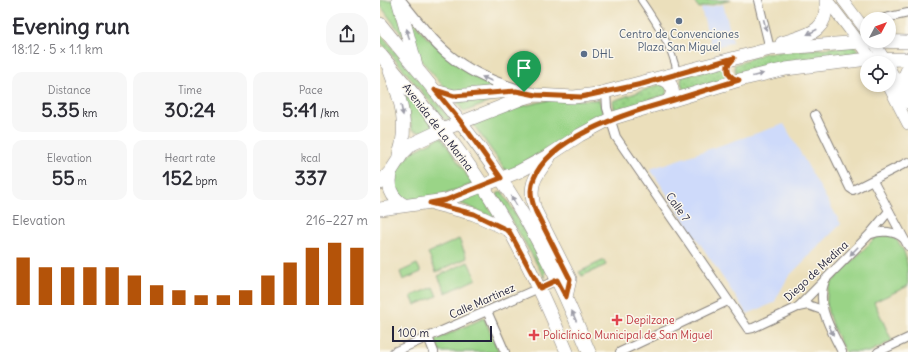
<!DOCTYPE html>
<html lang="en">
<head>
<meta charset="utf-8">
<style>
  :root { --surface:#fff; --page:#f7f7f7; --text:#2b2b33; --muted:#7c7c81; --accent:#b45309 }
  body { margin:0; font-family:Delius,sans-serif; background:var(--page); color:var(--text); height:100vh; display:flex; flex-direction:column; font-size:15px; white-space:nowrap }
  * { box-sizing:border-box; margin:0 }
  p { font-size:13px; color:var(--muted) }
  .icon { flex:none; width:22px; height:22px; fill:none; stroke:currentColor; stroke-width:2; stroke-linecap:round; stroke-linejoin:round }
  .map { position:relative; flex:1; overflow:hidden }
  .details { display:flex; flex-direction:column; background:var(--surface); width:380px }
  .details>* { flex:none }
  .needle { width:26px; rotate:49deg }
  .buttons { position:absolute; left:480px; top:12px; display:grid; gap:8px }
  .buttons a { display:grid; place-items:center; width:36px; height:36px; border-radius:50%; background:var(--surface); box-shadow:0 2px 6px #0003; font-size:20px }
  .scale { position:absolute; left:12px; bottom:10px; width:100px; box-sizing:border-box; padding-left:4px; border:2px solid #22223b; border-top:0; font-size:11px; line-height:14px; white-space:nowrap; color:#22223b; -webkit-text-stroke:3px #fbf7ec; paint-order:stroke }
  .pin { position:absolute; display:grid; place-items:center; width:34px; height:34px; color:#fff; margin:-41px -17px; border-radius:50% 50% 50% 0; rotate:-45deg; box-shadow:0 0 4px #0007 }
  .pin .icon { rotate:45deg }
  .round { display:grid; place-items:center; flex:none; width:42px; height:42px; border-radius:16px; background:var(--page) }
  .headline { display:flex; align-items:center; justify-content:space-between; height:68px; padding:0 12px }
  h1 { font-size:22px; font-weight:700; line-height:30px }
  .metrics { display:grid; grid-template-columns:repeat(3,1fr); gap:6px; height:68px; padding:4px 12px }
  .metrics div { display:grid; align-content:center; border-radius:10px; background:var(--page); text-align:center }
  .metrics b { font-size:20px; font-weight:700 }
  .metrics small { font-size:11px; font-weight:400 }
  .metrics p { font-size:11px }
  .chart { height:112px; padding:8px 12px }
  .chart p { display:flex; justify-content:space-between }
  .chart svg { width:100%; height:72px; margin-top:4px; stroke:var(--accent); stroke-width:6 }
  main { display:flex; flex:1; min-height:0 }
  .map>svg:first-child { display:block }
</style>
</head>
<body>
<main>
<section class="details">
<div class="headline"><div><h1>Evening run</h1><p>18:12 · 5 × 1.1 km</p></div><a class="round"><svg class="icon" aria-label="share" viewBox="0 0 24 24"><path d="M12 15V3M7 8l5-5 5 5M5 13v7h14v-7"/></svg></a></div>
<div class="metrics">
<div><p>Distance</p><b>5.35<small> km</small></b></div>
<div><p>Time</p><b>30:24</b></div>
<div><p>Pace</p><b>5:41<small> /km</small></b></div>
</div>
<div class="metrics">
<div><p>Elevation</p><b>55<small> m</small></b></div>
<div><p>Heart rate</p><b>152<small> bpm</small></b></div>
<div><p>kcal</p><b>337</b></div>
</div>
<div class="chart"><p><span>Elevation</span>216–227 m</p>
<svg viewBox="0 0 160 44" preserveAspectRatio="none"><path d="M5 44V15M15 44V21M25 44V21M35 44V21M45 44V21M55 44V26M65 44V32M75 44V35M85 44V38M95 44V38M105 44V35M115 44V26M125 44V18M135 44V9M145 44V6M155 44V9"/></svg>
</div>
</section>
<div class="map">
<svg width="528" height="352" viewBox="0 0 528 352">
  <defs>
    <pattern id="grass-dots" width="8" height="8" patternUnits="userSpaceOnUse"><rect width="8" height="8" fill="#9ad487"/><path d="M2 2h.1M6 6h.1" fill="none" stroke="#84b675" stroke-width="1.8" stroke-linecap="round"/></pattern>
  </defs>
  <rect width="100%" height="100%" fill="#fbf7ec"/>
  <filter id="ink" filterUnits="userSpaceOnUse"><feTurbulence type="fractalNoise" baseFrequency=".025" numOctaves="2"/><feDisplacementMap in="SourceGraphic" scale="8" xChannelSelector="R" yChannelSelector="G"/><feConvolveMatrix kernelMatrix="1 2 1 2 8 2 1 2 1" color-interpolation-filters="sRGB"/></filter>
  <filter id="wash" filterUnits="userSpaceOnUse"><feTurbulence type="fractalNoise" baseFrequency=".012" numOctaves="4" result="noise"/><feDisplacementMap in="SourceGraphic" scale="16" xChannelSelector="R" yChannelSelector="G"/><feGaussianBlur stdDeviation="0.9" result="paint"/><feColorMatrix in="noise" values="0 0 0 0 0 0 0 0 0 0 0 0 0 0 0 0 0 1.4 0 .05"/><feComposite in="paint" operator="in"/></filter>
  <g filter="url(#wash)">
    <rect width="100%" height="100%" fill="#ebdfbb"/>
    <g fill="#cedafa">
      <polygon points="343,4 353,42 332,48 321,9"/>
      <polygon points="404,124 461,224 408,277 394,303 367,314 270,169"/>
    </g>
    <g fill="url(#grass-dots)" stroke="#5e7b61">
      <polygon points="0,33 71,120 65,120 0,41"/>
      <polygon points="474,46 483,55 357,76 354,65 385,53"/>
      <path d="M346 65V70L348 78 306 92C302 88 300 83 302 77Z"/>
      <polygon points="281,84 287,86 286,95 268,100 260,107 235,112 233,101"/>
      <polygon points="122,191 166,268 165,278 117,194"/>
      <polygon points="224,260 226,265 202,276 199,272"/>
    </g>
    <g fill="#9ad487" stroke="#5e7b61">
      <polygon points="0,0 14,0 25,39 0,5"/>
      <polygon points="313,0 351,0 319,8"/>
      <polygon points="33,21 47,38 123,88 80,92 65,88 40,59 30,23"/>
      <polygon points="24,92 54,127 41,132 35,131 32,129"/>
      <polygon points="125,96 84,112 76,101"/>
      <polygon points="169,100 219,100 225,116 127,172 93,124 135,108"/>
      <path d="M61 137 93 184C77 189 44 205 27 200 21 198 18 191 15 186L17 170 32 152Z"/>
      <polygon points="100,193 115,218 78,202"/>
      <path d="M511 235C528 249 528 264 528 286L494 302 512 341 489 352H465C455 331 439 306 451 283L494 239 498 236Z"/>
      <polygon points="79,239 87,258 56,272 48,253"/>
      <polygon points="88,262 96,279 66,293 58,276"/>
      <polygon points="37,264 41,272 23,280 20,272"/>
      <polygon points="53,287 57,296 35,305 31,296"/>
      <polygon points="104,318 119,352 60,352 55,340"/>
    </g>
  </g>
  <g filter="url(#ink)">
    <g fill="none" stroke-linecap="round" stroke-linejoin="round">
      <defs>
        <path id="pedestrian" d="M261 0C276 22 292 46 297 73"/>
        <g id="minor">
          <polyline points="378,0 390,49"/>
          <polyline points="501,19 528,13"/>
          <polyline points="226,92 227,108 236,137 368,329 373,328 418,307 489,235 509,211"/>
          <polyline points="435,115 470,188 473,190 528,162"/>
          <polyline points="493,181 528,246"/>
          <path d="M491 234C501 230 515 231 523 238"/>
          <path d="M445 280C435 306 451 329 462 352"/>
          <polyline points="418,307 428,305 442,310"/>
          <polyline points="107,311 125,352"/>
          <polyline points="48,337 54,352"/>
          <polyline points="14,352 177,280"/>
          <polyline points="240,352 348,301"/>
          <polyline points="498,352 528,338"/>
        </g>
        <path id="tertiary" d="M20 0C58 48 75 70 136 89"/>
        <g id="secondary">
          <polyline points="447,0 495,63"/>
          <polyline points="463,0 487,32"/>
          <polyline points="493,41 507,63"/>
          <polyline points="509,67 528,103"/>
          <polyline points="508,85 528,124"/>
        </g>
        <g id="primary">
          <polyline points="18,0 36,65"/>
          <path d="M0 24C41 75 85 124 121 179 157 233 185 293 209 352"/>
          <path d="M402 43C429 34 448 33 446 0"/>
          <path d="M0 54C35 97 73 139 103 186 137 238 163 295 187 352"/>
          <path d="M10 71C21 100 29 125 19 155"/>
          <path d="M280 79C292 80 297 93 287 102"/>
          <polyline points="55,91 74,96 130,91 152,94"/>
          <polyline points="524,95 523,80 528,69"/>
          <path d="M169 158C154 177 147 187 156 212L190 279 186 297"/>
          <path d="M11 171C6 185 11 198 24 205"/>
          <polyline points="0,183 11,171 22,154 32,144 62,130 143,98 156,95 194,97 217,94 390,49 494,41 528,42"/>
          <polyline points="55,204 94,214 129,230"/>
          <polyline points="0,209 66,200 140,171 168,156 200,135 230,119 359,80 406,69 437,65 480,60 528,59"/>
        </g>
      </defs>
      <use href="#pedestrian" stroke="#86807b" stroke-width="8"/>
      <use href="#minor" stroke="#86807b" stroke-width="10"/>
      <use href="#tertiary" stroke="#86807b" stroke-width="12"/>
      <use href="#secondary" stroke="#86807b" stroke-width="12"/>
      <use href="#primary" stroke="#86807b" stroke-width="14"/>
      <use href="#pedestrian" stroke="#fff" stroke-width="6"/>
      <use href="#minor" stroke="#fff" stroke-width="8"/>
      <use href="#tertiary" stroke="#fff" stroke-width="10"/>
      <use href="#secondary" stroke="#fff" stroke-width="11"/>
      <use href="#primary" stroke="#fff" stroke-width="13"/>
    </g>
    <defs><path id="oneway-solid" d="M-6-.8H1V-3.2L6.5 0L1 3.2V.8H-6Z"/></defs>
    <g fill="#9c9ca7">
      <use href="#oneway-solid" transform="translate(385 25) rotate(76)"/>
      <use href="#oneway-solid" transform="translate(432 32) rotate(153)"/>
      <use href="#oneway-solid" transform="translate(28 34) rotate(-104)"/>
      <use href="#oneway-solid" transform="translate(378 75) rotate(-15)"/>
      <use href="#oneway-solid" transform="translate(107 79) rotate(-156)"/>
      <use href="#oneway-solid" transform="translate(22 110) rotate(79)"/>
      <use href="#oneway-solid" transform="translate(134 201) rotate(-120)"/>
      <use href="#oneway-solid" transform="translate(474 251) rotate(134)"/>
      <use href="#oneway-solid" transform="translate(194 316) rotate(-114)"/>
      <use href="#oneway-solid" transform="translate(451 330) rotate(65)"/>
    </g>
  </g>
  <g fill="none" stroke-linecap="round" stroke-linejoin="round" filter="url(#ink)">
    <defs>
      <path id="route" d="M354 58 348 65C347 74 351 79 359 80 335 87 311 95 287 102 247 113 155 141 151 191 151 199 153 205 156 212L190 279 186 297 177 280 160 288 129 231 94 214 50 203 66 200 121 178 81 122 55 90 74 96 136 91 156 95 201 97 262 84Z"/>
    </defs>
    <use href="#route" stroke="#fff" stroke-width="8"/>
    <use href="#route" stroke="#b45309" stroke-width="5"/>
  </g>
  <g fill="#5c6f8a" stroke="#fbf7ec" stroke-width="1.5">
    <circle cx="299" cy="21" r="4"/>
    <circle cx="204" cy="54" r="4"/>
  </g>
  <g fill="#e0444e" stroke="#fbf7ec" stroke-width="1.5">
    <path d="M235 314h4v4h4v4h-4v4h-4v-4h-4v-4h4z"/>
    <path d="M152 329h4v4h4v4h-4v4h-4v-4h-4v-4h4z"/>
  </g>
  <g text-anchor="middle" stroke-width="3" stroke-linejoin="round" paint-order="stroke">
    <g font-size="11" fill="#4e5e75" stroke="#fbf7ec">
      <text x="299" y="38">Centro de Convenciones<tspan x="299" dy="13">Plaza San Miguel</tspan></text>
      <text x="212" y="58" text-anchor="start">DHL</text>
    </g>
    <g font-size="11" fill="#22223b" stroke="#fbf7ec">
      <text transform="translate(58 127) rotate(52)" y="4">Avenida de La Marina</text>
      <text transform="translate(298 207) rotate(55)" y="4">Calle 7</text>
      <text transform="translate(436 271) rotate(-43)" y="4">Diego de Medina</text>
      <text transform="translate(102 301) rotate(-24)" y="4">Calle Martinez</text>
    </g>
    <g font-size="11" fill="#be3a42" stroke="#fbf7ec" text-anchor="start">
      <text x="246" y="324">Depilzone</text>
      <text x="163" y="339">Policlínico Municipal de San Miguel</text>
    </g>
  </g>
</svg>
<div class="buttons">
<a><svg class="needle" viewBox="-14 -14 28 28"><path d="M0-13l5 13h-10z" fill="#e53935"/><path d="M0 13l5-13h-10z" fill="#7c7c81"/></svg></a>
<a><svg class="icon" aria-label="locate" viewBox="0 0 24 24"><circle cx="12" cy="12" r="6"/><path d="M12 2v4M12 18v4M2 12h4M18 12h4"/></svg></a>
</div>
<div class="scale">100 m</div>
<div class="pin" style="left:144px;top:92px;background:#1e9e55"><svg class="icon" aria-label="arrive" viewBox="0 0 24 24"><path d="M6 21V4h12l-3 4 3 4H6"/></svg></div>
</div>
</main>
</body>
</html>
